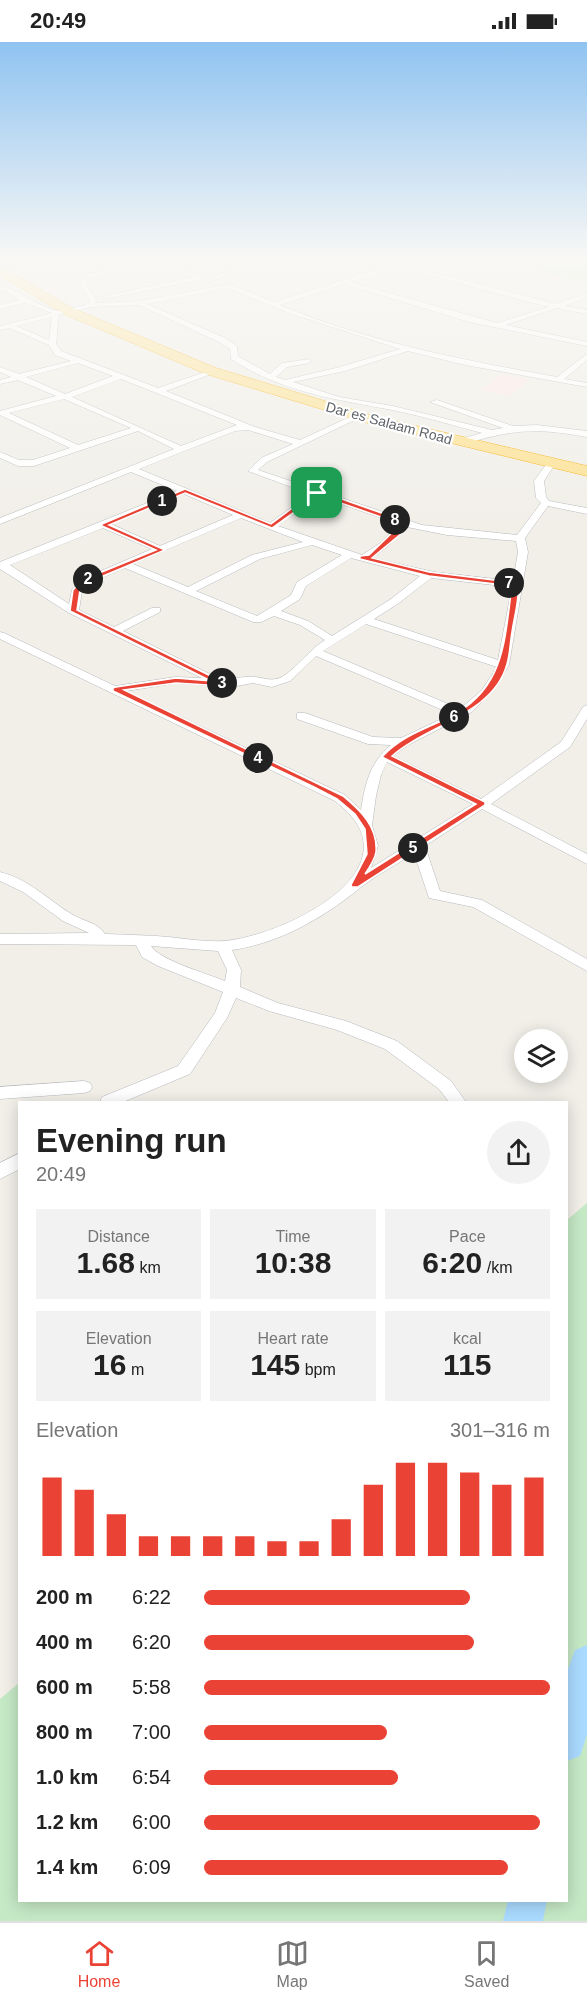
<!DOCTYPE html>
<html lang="en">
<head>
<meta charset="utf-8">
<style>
  :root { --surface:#fff; --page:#f2f2f2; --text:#222; --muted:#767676; --line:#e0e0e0; --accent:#ea4335 }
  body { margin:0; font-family:Helvetica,sans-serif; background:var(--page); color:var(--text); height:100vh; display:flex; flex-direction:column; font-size:22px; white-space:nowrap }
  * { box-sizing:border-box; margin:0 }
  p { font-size:20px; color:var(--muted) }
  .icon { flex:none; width:33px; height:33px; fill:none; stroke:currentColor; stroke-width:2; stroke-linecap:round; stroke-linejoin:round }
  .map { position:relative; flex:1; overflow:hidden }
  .side { position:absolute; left:18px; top:1059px; width:550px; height:801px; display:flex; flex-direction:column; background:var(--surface); border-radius:0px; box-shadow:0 3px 15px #0003 }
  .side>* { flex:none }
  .buttons { position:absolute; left:514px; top:987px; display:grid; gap:12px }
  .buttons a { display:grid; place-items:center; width:54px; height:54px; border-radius:50%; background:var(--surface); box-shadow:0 3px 15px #0003; font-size:30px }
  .pin { position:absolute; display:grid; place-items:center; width:51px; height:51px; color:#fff; margin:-26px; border-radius:12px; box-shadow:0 3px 9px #0006 }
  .km { position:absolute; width:30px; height:30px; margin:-15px; border-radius:50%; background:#222; color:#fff; font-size:16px; line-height:30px; text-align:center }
  .round { display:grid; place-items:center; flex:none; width:63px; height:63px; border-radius:32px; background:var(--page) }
  .summary { display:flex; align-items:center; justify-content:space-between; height:102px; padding:0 18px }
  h1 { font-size:33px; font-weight:800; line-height:45px }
  .metrics { display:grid; grid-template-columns:repeat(3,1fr); gap:9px; height:102px; padding:6px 18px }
  .metrics div { display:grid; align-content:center; border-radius:0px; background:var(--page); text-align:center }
  .metrics b { font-size:30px; font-weight:800 }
  .metrics small { font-size:16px; font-weight:400 }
  .metrics p { font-size:16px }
  .chart { height:168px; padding:12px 18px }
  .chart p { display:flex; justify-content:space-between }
  .chart svg { width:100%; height:108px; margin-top:6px; stroke:var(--accent); stroke-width:6 }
  ul { padding:0 18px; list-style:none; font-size:20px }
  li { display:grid; grid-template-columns:96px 72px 1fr; align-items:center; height:45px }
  li i { height:15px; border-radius:8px; background:var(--accent) }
  .status { display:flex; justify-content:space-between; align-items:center; height:42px; padding:0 30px; background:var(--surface); direction:ltr }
  .status svg { height:16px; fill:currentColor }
  .tabs { display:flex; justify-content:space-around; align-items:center; height:84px; border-top:2px solid var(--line); background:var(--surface); font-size:16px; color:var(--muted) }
  .tabs a { display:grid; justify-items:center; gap:3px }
  .tabs .active { color:var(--accent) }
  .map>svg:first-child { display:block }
</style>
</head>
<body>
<div class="status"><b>20:49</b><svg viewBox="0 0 49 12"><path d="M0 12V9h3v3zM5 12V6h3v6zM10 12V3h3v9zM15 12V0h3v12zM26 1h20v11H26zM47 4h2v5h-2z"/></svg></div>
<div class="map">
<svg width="587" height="1879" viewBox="0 0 587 1879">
  <rect width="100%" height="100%" fill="#f1efe8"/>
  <polygon fill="#fce8e6" points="501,332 529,337 510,354 482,348"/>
  <g fill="#c5e8c5">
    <polygon points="566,218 587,218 587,237 578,240 536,228"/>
    <polygon points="587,1161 587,1879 0,1879 0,1657 19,1641 20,1858 567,1858 567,1178"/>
  </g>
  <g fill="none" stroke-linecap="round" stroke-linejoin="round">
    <g fill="#aadaff" fill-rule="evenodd">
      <polygon points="587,1603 587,1693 580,1714 567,1719 567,1630 575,1608"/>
      <polygon points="508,1858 547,1858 543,1879 503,1879"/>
    </g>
    <defs>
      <g id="street">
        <path d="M144 218H162L204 237 274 218H284L206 240 200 238 103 257 105 254 193 235 154 219 88 236 86 243 96 258 95 261 140 259 229 242 274 260 382 226 361 218H371L389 224 407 218 410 220 405 223 556 262 587 251V255L565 264 587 268V272L557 266 506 283 587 300V304L469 280 344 242 280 263C368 300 463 318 557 335L587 312V318L564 337 587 341V345L465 323 408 309 345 329 293 340 339 355 393 364 492 388 503 386 430 360 437 358 513 384 537 383 587 389V395C532 385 513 388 460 403L456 400 457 398 482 391C452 383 422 374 392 368 334 357 282 350 231 317L230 307 219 300 139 263 91 265 59 273 56 302 61 309 158 346 214 327V331L166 349 255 385 300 398 356 372 363 374 267 420 258 428 422 483 517 493 541 461 536 456 534 439 548 420 551 419 555 422 544 439 546 455 549 459 587 466V472L548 464 525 496 528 510 509 623 496 644 472 670 408 703 393 714 481 757 561 700 583 665 587 663V677L570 705 491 762 587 812V822L482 767 425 804 440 849 482 858 587 917V929L473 865 429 856 414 811C396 823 376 833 360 846 323 876 280 901 232 908L241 928 240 945 278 961 346 979 397 999 451 1039 466 1060H449L439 1047 385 1007 337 988 269 969 236 956 227 976 190 1032 123 1060H100L102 1055 178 1024 215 971 223 950 158 924 142 915 136 903 0 902V892L89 891 63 879 23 850 0 839V830C29 837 48 858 73 873 85 880 97 880 105 892 127 893 148 893 169 895 187 897 206 900 224 899 284 894 424 826 335 759L0 597V590L4 591 115 644 176 635 202 636 69 571 0 527V520L177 449 131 430 0 482V476L174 407 138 389 34 424H18L0 416V410L19 418H33L70 406 0 373V369L56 354 18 338 0 342V338L11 335 0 330V325L19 332 71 319 55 313 49 303 9 286 0 288V284L52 271 25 261 0 267V263L19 258 4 248 0 249V245C12 242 43 269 60 269 69 268 80 264 88 262L90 258 80 243 83 234ZM398 225 533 261 549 265 497 281 350 240ZM228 246 289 271 400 307 340 325 285 338 276 335 287 325 310 321V317L282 321 270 332 238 314 237 304 225 296 147 262ZM52 275 49 298 16 284ZM78 321 113 334 65 352 26 335ZM121 337 237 383 181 404 72 355ZM64 357 131 386 78 403 9 371ZM235 389 248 388 293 402 261 416 248 429 310 452 270 481 139 427ZM184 452 233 473 160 504 111 482ZM318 454 399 482 382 500 362 513 278 484ZM241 476 303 500 252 513 188 545 133 522ZM407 485 447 493 516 499 518 510 513 539 434 530 372 516 388 504ZM103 486 152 507 80 538 72 548 69 562 10 523ZM312 503 342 513 297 540 291 553 257 574 196 549 260 517ZM351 516 420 534 391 557 332 594 308 579 281 569 300 557 306 544ZM125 526 253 580H261L274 574 300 583 325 598C309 608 298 625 282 635 272 640 265 636 255 635 242 634 230 638 217 638L216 635 123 589 160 570V566H152L114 585 79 568 82 549 88 542ZM431 536 512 545 498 618 374 577 399 561ZM366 582 497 625 482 648 460 667 323 609ZM316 614 452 672 401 696 373 695 305 671H297V677L368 702 391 703C370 720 365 742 361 768L345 753 126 649 176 641 231 645 253 641 272 645 290 639ZM387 720 473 762 371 826 378 804 372 783 376 754 381 733ZM151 904 218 909 227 928 225 939C208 932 159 918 151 904Z"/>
        <polygon points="84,1039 90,1041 92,1045 90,1049 84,1051 0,1057 0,1045"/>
        <polygon points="20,1111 20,1127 0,1137 0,1121"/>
      </g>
      <polygon id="highway" points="0,224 72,266 216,326 374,374 587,424 587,434 364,380 206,332 64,272 0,233"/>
    </defs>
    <use href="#street" stroke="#b5b8bc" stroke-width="1"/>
    <use href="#highway" stroke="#f9ab00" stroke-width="1"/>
    <use href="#street" fill="#fff" fill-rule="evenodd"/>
    <use href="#highway" fill="#fde293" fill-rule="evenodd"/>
  </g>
  <linearGradient id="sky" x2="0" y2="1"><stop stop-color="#8fc3f1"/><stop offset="0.45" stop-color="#f9f8f5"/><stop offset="1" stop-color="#f9f8f5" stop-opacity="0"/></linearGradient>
  <rect width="587" height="481" fill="url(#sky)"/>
  <path fill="#ea4335" stroke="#fff" stroke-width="1.5" fill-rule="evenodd" d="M185 447 271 482 315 449H319L407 480 402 491 372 516 429 530 518 541C520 556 514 575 512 590 510 601 510 612 507 622 494 672 427 683 392 714L485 760V763L358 845H352L351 843 367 812 365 787 355 772 337 757 314 745 113 649V646L116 645 176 636 211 639 70 569 73 548 82 538 156 508 102 484V482ZM185 451 272 486 318 453 401 482 369 513 360 514V517L429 534 512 544C505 592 506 642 458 670 432 686 404 691 382 715L476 762 365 832C369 826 375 817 376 810 378 785 361 769 343 754L124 648 176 641 223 644 227 642 77 568 80 548 86 541 165 508 109 483Z"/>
  <g text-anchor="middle" stroke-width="4.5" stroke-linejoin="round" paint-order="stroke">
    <g font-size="14" fill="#5f6368" stroke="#fff">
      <text transform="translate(389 381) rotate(15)" y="5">Dar es Salaam Road</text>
    </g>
  </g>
</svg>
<div class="buttons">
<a><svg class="icon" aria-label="layers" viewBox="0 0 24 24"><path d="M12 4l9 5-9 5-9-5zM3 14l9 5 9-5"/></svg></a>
</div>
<div class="pin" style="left:317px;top:451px;background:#1e9e55"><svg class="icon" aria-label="arrive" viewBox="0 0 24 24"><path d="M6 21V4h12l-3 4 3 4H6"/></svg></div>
<b class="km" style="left:162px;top:459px">1</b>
<b class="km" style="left:88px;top:537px">2</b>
<b class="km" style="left:222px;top:641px">3</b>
<b class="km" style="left:258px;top:716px">4</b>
<b class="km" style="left:413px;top:806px">5</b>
<b class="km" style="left:454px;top:675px">6</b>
<b class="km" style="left:509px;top:541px">7</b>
<b class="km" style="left:395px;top:478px">8</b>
<section class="side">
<div class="summary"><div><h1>Evening run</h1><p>20:49</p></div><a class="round"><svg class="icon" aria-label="share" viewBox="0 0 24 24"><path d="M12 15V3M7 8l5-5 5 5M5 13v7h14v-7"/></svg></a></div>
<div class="metrics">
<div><p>Distance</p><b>1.68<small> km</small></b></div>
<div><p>Time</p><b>10:38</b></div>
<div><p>Pace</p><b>6:20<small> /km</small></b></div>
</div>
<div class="metrics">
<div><p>Elevation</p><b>16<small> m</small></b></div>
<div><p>Heart rate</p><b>145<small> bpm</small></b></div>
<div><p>kcal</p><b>115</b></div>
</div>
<div class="chart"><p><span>Elevation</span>301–316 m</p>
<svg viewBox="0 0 160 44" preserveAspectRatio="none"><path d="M5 44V12M15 44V17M25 44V27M35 44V36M45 44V36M55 44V36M65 44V36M75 44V38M85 44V38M95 44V29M105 44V15M115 44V6M125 44V6M135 44V10M145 44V15M155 44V12"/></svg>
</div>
<ul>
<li><b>200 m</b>6:22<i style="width:77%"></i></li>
<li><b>400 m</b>6:20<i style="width:78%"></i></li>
<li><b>600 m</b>5:58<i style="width:100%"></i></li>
<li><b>800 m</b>7:00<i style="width:53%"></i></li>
<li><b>1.0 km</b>6:54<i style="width:56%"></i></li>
<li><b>1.2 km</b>6:00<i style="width:97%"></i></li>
<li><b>1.4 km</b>6:09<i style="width:88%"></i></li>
</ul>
</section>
</div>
<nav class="tabs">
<a class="active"><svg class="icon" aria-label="home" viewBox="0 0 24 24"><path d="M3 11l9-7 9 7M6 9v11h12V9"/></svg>Home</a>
<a><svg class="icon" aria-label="map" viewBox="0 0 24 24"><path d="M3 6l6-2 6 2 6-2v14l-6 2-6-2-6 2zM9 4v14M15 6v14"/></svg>Map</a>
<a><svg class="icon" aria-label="saved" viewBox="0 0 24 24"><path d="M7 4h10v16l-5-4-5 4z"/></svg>Saved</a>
</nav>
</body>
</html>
